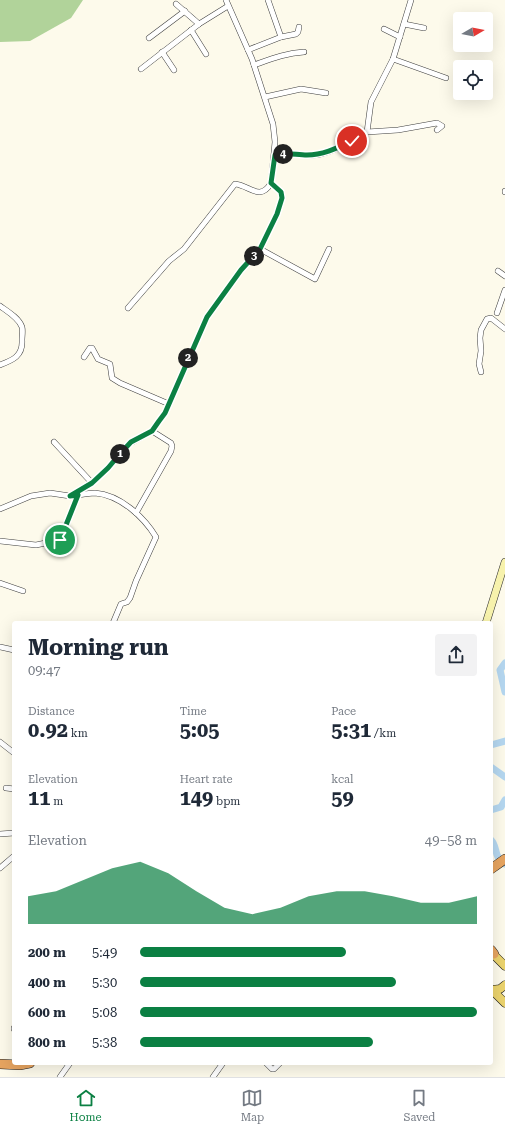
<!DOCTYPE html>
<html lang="en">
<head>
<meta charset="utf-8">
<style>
  :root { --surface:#fff; --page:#f2f2f3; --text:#1f2937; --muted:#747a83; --line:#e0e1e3; --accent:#0b8043 }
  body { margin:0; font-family:"Roboto Serif",serif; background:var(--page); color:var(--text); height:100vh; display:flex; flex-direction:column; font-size:15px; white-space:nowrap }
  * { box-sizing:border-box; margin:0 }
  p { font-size:13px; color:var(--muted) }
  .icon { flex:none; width:22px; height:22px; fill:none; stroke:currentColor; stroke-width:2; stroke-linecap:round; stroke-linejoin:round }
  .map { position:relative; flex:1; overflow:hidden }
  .drawer { position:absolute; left:12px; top:621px; width:481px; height:444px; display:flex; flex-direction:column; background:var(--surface); border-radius:4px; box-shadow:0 4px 16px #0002 }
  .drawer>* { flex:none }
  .needle { width:26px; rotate:80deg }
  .buttons { position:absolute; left:453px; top:12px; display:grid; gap:8px }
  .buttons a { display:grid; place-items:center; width:40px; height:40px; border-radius:4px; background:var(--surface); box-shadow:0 4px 16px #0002; font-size:20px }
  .pin { position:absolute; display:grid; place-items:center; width:34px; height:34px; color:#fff; margin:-17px; border:2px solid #fff; border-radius:50%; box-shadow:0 1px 4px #0007 }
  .km { position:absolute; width:20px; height:20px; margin:-10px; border-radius:50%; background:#222; color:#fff; font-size:11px; line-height:20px; text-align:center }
  .round { display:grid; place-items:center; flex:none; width:42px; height:42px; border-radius:4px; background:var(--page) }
  .headline { display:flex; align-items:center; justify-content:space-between; height:68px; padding:0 16px }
  h1 { font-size:22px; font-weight:700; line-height:30px }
  .figures { display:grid; grid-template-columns:repeat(3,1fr); gap:6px; height:68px; padding:4px 16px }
  .figures div { display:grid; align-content:center }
  .figures b { font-size:20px; font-weight:700 }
  .figures small { font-size:11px; font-weight:400 }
  .figures p { font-size:11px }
  .chart { height:112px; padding:8px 16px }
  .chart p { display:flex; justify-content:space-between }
  .chart svg { width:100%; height:72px; margin-top:4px; fill:var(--accent); opacity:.7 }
  ul { padding:0 16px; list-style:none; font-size:13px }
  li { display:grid; grid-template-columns:64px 48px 1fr; align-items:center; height:30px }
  li i { height:10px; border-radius:5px; background:var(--accent) }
  .tab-bar { display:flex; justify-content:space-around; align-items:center; height:56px; border-top:1px solid var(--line); background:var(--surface); font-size:11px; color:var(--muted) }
  .tab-bar a { display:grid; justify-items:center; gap:2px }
  .tab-bar .current { color:var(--accent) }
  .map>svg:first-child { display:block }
</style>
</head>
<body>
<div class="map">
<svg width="505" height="1077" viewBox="0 0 505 1077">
  <rect width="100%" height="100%" fill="#fdfaeb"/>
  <polygon fill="#b1d39a" points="0,0 83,0 71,18 30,41 0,42"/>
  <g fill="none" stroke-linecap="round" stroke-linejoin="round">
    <g stroke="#b5d7f0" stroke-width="7">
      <polyline points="505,663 500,670 505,692"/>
      <polyline points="491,745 505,741"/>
      <polyline points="491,767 505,777"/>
      <polyline points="491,810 501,807 505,800"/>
      <path d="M491 840C498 847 493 857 505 864"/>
    </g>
    <defs>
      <g id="street">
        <polyline points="268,0 281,37"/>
        <polyline points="176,4 199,24"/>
        <polyline points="404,24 424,28"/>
        <polyline points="384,29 400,37"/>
        <polyline points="191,30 206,54"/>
        <polyline points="149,38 185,11"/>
        <polyline points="248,50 281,37 296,34 298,32 299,27"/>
        <polyline points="162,52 174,70"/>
        <polyline points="393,59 446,78"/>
        <path d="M254 65C271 59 286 53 304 52"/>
        <polyline points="141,69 199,24 228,6"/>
        <polyline points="265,97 301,89 326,93"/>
        <polyline points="367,132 398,130 437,123 442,126 437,130"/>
        <path d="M275 155C288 152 302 156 316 155 332 153 348 143 362 137L367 132 371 102 393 59 411 0"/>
        <polyline points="505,191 505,192"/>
        <polyline points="260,249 315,279 329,249"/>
        <polyline points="498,271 505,276"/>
        <path d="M0 306C7 311 19 318 22 327 23 331 22 336 22 340 23 356 13 360 0 365"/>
        <path d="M128 308 169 261 184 249 235 184C249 185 260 202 271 183"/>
        <polyline points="497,313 505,290"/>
        <polyline points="84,357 90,348 92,348 98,359 110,364 112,378 120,383 169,404"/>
        <polyline points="481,372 479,364 481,351 480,338 481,330 487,319 491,318 505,329"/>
        <polyline points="54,442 92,483"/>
        <path d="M73 496C80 495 88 493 95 493 120 495 143 516 156 537L136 581 130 598 127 602 121 604 113 623"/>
        <polyline points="0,509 31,496 50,493 70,496 92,483 108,468 119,455 131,443 152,431 165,413 207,317 241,270 260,249 277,214 282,198 281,192 271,183 275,142 273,124 252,59 226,0"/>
        <polyline points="136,513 171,451 172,446 171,443 152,431"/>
        <polyline points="0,541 36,545 60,540 78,495"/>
        <polyline points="0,583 23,591"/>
        <polyline points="0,647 14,650"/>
        <polyline points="0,742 14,753"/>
        <polyline points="6,788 14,789"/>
        <polyline points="0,834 14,833"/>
        <polyline points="0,868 14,856"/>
        <polyline points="14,1028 14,1029"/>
        <polyline points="266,1063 272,1069 274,1069 280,1063"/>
        <polyline points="60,1077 70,1063"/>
        <polyline points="213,1077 223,1063"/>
      </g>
      <polyline id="secondary" points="486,623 505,562"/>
      <g id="primary">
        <polyline points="491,952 505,966"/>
        <polyline points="491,989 505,1003"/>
        <polyline points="491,990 500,989 505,985"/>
      </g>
      <g id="highway">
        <polyline points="491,869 505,859"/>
        <polyline points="491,950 494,954"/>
        <polyline points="0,1064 20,1065 30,1063"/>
      </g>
    </defs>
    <use href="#street" stroke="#3e3e3e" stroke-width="6"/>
    <use href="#secondary" stroke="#2d2d2d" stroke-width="8"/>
    <use href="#primary" stroke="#1c1c1c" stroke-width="9"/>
    <use href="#highway" stroke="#1c1c1c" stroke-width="10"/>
    <use href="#street" stroke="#fff" stroke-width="5"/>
    <use href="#secondary" stroke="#f7f2ac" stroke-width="7"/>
    <use href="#primary" stroke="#ebd36d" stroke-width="8"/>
    <use href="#highway" stroke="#e6a460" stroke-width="9"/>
  </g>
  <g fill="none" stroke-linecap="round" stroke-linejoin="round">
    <defs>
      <path id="route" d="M60 540 78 495 70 496 92 483 108 468 119 455 131 442 152 431 159 421 165 413 207 317 241 270 260 249 277 214 282 198 281 192 271 183 275 155C286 152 296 155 307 155 323 155 337 148 352 141"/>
    </defs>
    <use href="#route" stroke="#fff" stroke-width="8"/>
    <use href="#route" stroke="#0b8043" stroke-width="5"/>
  </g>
</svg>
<div class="buttons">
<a><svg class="needle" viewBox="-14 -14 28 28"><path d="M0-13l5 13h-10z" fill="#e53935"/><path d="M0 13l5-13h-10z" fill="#747a83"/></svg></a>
<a><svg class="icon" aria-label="locate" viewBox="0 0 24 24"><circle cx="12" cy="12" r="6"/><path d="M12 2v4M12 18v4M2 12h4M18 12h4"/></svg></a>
</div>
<div class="pin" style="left:60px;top:540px;background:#1e9e55"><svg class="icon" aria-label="arrive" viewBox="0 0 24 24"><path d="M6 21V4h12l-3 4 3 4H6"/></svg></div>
<div class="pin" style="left:352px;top:141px;background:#d93025"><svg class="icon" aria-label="check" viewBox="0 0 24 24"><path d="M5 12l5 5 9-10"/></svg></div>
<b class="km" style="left:120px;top:454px">1</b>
<b class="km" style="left:188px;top:358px">2</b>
<b class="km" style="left:254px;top:256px">3</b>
<b class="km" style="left:283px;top:154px">4</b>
<section class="drawer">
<div class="headline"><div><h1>Morning run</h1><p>09:47</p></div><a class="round"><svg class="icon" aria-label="share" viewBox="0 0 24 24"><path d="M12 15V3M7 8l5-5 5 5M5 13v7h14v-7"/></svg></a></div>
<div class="figures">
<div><p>Distance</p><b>0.92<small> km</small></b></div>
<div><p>Time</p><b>5:05</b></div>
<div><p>Pace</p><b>5:31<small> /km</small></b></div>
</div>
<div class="figures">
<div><p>Elevation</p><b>11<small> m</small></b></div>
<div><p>Heart rate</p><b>149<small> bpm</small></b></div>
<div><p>kcal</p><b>59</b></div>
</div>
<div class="chart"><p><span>Elevation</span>49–58 m</p>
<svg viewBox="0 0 160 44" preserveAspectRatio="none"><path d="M0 44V27L10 24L20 17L30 10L40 6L50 13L60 24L70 34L80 38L90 34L100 27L110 24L120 24L130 27L140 31L150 31L160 27V44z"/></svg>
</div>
<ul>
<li><b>200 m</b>5:49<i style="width:61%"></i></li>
<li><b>400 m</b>5:30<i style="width:76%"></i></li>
<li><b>600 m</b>5:08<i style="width:100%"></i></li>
<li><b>800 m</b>5:38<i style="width:69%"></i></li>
</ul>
</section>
</div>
<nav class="tab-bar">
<a class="current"><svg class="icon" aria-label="home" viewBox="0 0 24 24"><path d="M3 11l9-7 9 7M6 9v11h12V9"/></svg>Home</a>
<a><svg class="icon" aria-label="map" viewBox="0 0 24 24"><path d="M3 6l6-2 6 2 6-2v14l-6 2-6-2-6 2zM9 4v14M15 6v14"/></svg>Map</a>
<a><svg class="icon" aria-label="saved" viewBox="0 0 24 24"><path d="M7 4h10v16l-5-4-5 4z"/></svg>Saved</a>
</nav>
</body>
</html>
